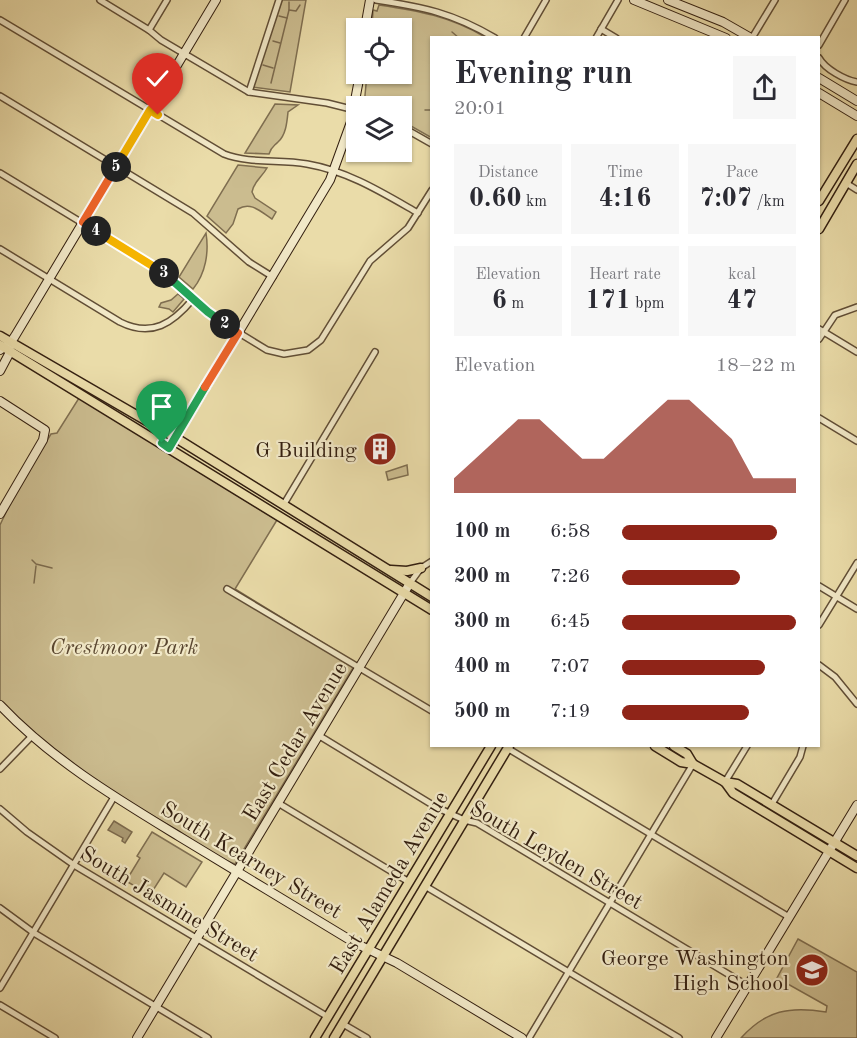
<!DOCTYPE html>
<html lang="en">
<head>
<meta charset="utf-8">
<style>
  :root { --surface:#fff; --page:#f7f7f7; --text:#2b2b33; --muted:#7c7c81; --accent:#8f2418 }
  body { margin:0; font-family:"Old Standard TT",serif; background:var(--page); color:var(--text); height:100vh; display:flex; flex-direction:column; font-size:22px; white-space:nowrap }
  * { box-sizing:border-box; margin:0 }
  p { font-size:20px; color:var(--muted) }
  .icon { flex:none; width:33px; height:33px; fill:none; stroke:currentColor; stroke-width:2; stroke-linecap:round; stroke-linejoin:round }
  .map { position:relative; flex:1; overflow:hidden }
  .side { position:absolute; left:430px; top:36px; width:390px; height:711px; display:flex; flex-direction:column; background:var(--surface); border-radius:0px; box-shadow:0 2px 4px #0004 }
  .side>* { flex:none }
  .fabs { position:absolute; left:346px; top:18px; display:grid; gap:12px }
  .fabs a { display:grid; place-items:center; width:66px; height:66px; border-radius:0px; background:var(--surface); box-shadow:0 2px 4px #0004; font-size:30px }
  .pin { position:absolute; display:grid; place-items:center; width:51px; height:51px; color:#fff; margin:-62px -26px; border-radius:50% 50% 50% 0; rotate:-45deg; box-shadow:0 0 6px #0007 }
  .pin .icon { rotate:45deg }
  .km { position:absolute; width:30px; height:30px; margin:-15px; border-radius:50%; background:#222; color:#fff; font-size:16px; line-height:30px; text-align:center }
  .round { display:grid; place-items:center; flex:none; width:63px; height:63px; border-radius:0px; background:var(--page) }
  .head { display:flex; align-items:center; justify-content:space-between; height:102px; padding:0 24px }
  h1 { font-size:33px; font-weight:700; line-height:45px }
  .figures { display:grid; grid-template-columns:repeat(3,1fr); gap:9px; height:102px; padding:6px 24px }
  .figures div { display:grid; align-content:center; border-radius:0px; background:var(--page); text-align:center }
  .figures b { font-size:26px; font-weight:700 }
  .figures small { font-size:16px; font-weight:400 }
  .figures p { font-size:16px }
  .chart { height:168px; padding:12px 24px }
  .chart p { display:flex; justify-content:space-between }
  .chart svg { width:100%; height:108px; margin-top:6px; fill:var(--accent); opacity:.7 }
  ul { padding:0 24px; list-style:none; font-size:20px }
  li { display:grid; grid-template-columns:96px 72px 1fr; align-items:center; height:45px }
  li i { height:15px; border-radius:8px; background:var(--accent) }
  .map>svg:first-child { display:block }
</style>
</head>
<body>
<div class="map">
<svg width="857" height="1038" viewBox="0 0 857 1038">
  <rect width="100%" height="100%" fill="#eadca9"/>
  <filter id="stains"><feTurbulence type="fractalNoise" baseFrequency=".00333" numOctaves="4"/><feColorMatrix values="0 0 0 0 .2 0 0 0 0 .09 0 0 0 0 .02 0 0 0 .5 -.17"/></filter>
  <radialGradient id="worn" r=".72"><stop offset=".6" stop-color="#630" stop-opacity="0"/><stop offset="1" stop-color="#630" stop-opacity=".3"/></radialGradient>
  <g fill="#cbbc8f" stroke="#7f6e50" stroke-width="1.5">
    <polygon points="282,0 306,0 290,92 253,87"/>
    <path d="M379 5C419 11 449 16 485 37L432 38V138L402 121V106H364L367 74H402V28H372L373 10 377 11Z"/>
    <path d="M275 104 298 105 288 112C287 122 286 135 278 142 273 147 271 147 269 154L245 153Z"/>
    <path d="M238 165 267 168C262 177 254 181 252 192L255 198 276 212 272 219C261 212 251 201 238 209L233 224 226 233 207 216Z"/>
    <path d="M206 233C209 252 206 273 193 289L179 277Z"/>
    <polygon points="178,294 184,299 173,312 169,309 159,307 161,303 171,300"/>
    <path d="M79 398 277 520 235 589 356 663 235 864C218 859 196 842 180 832 117 794 47 757 0 700V525L17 489 51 434 57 433Z"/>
    <polygon points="407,465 408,475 388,480 386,472"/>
    <polygon points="152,832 202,862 186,887 164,873 150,895 126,881 140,858 137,856"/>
    <path d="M798 939 857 972V1038H741C766 1010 790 1006 826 1012L827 1006 777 978Z"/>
  </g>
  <polygon fill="#ac9c75" stroke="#7c6a4d" stroke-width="1.5" points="114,821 132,832 125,843 122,841 123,838 108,830"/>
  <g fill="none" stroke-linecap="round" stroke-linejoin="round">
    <g stroke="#7c6a4d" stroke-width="1.5">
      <polyline points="289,10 296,11 300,5"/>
      <polyline points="279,16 287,18"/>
      <polyline points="452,32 459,38"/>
      <polyline points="273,41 280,43"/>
      <polyline points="263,65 273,68"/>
      <polyline points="271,83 289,10 289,2"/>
      <polyline points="425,110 432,110"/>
      <polyline points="32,560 36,564 52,568"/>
      <polyline points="34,583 36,566"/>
    </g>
    <defs>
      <g id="street">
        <polyline points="100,0 149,30 161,40 249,92 327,103 355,110"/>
        <path d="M376 0C423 7 453 13 495 38"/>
        <path d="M0 20 224 154C250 164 280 159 307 164 348 171 383 193 418 213"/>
        <polyline points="601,29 616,38"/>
        <polyline points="149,30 167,0"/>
        <polyline points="524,38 546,0"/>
        <polyline points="596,38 618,0"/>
        <polyline points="752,38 775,0"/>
        <polyline points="819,45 845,0"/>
        <path d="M819 58C825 69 845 80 857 82"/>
        <polyline points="249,92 279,0"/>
        <polyline points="0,96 193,213 249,262 273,277"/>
        <polyline points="402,127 432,144"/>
        <polyline points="0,173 158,269 208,312 231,328 267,350 284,354 308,350 321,340 370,261 408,228 432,190"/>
        <polyline points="846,183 857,190"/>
        <path d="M0 249 120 322C152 338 173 323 193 299"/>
        <polyline points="819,329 857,352"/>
        <polyline points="819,339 835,315 857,307"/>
        <polyline points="819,418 857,441"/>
        <polyline points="284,504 375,352"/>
        <polyline points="410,583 421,568 432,561"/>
        <polyline points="819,586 857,609"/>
        <polyline points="227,589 432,711"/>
        <polyline points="819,625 857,563"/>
        <polyline points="819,665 835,677 857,704"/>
        <polyline points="318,735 436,807 464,820 477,823 748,986"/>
        <polyline points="507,748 789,917"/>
        <polyline points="0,769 32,736"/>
        <polyline points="725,782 747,746"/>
        <polyline points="278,803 409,882"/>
        <polyline points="772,804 800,757 803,746"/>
        <polyline points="0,809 27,832 74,865 328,1017"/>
        <polyline points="425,886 679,1038"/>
        <polyline points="0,908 34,933 208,1038"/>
        <polyline points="0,988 114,797"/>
        <polyline points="0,1005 55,1038"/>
        <polyline points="343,1024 367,1038"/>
        <polyline points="529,1038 693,764"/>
      </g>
      <g id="secondary">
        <polyline points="634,0 726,38"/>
        <polyline points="668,0 723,22 751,38"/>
        <polyline points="365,28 370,0"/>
        <polyline points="819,78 857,101"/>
        <polyline points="819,93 857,116"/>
        <polyline points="0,350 11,342 15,336 216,0"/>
        <polyline points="0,371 9,354 10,346"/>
        <polyline points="0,401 45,430 43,440 0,514"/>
        <polyline points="169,448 330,180 351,122 360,74"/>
        <path d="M0 705C52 760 116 798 180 837 238 872 297 908 355 943L397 963 522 1038"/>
        <polyline points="137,1038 410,583"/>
        <polyline points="716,1038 857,805"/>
      </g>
      <g id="primary">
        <polyline points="819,201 857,139"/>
        <polyline points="819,229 857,164"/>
        <polyline points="0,336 176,438 432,597"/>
        <polyline points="0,345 432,610"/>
        <polyline points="391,570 407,571 421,568"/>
        <polyline points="655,746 681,762 693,764 725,782 733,793 857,868"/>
        <polyline points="674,746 687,754 693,764"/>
        <polyline points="725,782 737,784 857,856"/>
        <polyline points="315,1038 491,746"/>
        <polyline points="334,1038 509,746"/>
      </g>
    </defs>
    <use href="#street" stroke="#614e36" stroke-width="8"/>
    <use href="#secondary" stroke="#331f10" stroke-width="10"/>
    <use href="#primary" stroke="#331f10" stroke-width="11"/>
    <use href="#street" stroke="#f1e8c7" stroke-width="5"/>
    <use href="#secondary" stroke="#f1e8c7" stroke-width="8"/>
    <use href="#primary" stroke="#eadca9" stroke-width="8"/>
  </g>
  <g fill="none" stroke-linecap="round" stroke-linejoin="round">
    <defs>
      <polyline id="split-1" points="162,443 169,448 205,387"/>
      <polyline id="split-2" points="205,387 238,333 225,324"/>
      <polyline id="split-3" points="164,273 208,312 225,324"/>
      <polyline id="split-4" points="96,231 164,273"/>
      <polyline id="split-5" points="96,231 83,222 116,167"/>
      <polyline id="split-6" points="116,167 150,110 158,115"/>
    </defs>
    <use href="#split-1" stroke="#fff" stroke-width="12"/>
    <use href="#split-2" stroke="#fff" stroke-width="12"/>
    <use href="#split-3" stroke="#fff" stroke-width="12"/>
    <use href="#split-4" stroke="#fff" stroke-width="12"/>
    <use href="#split-5" stroke="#fff" stroke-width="12"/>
    <use href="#split-6" stroke="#fff" stroke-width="12"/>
    <use href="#split-1" stroke="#22a559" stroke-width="8"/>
    <use href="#split-2" stroke="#f0652b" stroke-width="8"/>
    <use href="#split-3" stroke="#22a559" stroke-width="8"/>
    <use href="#split-4" stroke="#f5b400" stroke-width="8"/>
    <use href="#split-5" stroke="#f0652b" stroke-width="8"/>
    <use href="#split-6" stroke="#f5b400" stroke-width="8"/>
  </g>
  <defs>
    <symbol id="building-disc" viewBox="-11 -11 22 22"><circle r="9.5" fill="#8f2418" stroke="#f1e8c7"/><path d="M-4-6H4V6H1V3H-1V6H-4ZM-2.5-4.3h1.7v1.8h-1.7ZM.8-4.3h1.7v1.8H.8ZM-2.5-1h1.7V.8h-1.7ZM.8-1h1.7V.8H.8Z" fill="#fff"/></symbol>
    <symbol id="school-disc" viewBox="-11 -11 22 22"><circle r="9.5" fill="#8f2418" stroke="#f1e8c7"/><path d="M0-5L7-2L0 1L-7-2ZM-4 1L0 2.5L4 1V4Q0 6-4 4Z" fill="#fff"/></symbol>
  </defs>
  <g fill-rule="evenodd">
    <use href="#building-disc" x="361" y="430" width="38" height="38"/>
    <use href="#school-disc" x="793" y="951" width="38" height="38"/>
  </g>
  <g text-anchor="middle" stroke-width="4.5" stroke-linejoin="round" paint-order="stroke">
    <g font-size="22" fill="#331f10" stroke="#f1e8c7" text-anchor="end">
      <text x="357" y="457">G Building</text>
      <text x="789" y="965">George Washington<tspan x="789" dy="25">High School</tspan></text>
    </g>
    <g font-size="22" font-style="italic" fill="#594630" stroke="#f1e8c7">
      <text x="124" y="654">Crestmoor Park</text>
    </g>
    <g font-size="22" fill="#331f10" stroke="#f1e8c7">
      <text transform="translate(294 741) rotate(-59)" y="8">East Cedar Avenue</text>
      <text transform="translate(557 854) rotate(30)" y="8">South Leyden Street</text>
      <text transform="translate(252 859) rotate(31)" y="8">South Kearney Street</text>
      <text transform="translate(388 882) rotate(-59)" y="8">East Alameda Avenue</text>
      <text transform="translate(170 903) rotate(31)" y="8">South Jasmine Street</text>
    </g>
  </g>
  <rect width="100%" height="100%" filter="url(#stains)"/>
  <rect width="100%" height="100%" fill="url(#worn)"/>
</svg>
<div class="fabs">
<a><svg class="icon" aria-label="locate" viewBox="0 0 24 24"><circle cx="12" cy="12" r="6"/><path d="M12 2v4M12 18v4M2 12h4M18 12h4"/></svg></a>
<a><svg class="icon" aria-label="layers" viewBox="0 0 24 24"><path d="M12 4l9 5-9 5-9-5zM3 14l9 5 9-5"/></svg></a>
</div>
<div class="pin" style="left:162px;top:443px;background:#1e9e55"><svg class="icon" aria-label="arrive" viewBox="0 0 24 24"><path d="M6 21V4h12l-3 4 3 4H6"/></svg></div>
<div class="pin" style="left:158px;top:115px;background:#d93025"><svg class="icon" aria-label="check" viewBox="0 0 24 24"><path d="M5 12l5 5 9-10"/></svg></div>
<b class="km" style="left:225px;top:324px">2</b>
<b class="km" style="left:164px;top:273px">3</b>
<b class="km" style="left:96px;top:231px">4</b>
<b class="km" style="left:116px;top:167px">5</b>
<section class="side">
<div class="head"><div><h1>Evening run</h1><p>20:01</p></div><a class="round"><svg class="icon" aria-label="share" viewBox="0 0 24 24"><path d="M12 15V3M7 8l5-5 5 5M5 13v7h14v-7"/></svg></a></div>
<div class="figures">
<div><p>Distance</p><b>0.60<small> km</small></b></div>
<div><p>Time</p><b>4:16</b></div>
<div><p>Pace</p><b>7:07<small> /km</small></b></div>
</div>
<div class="figures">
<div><p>Elevation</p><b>6<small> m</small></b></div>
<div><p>Heart rate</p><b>171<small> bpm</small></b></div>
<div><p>kcal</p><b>47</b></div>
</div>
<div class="chart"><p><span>Elevation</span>18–22 m</p>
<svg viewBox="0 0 160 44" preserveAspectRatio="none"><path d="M0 44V38L10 30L20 22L30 14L40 14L50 22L60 30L70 30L80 22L90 14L100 6L110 6L120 14L130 22L140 38L150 38L160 38V44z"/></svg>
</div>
<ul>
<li><b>100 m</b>6:58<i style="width:89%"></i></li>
<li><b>200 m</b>7:26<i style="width:68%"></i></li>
<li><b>300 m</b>6:45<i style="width:100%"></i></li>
<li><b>400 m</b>7:07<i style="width:82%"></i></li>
<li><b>500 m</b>7:19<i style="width:73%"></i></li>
</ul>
</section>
</div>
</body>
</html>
